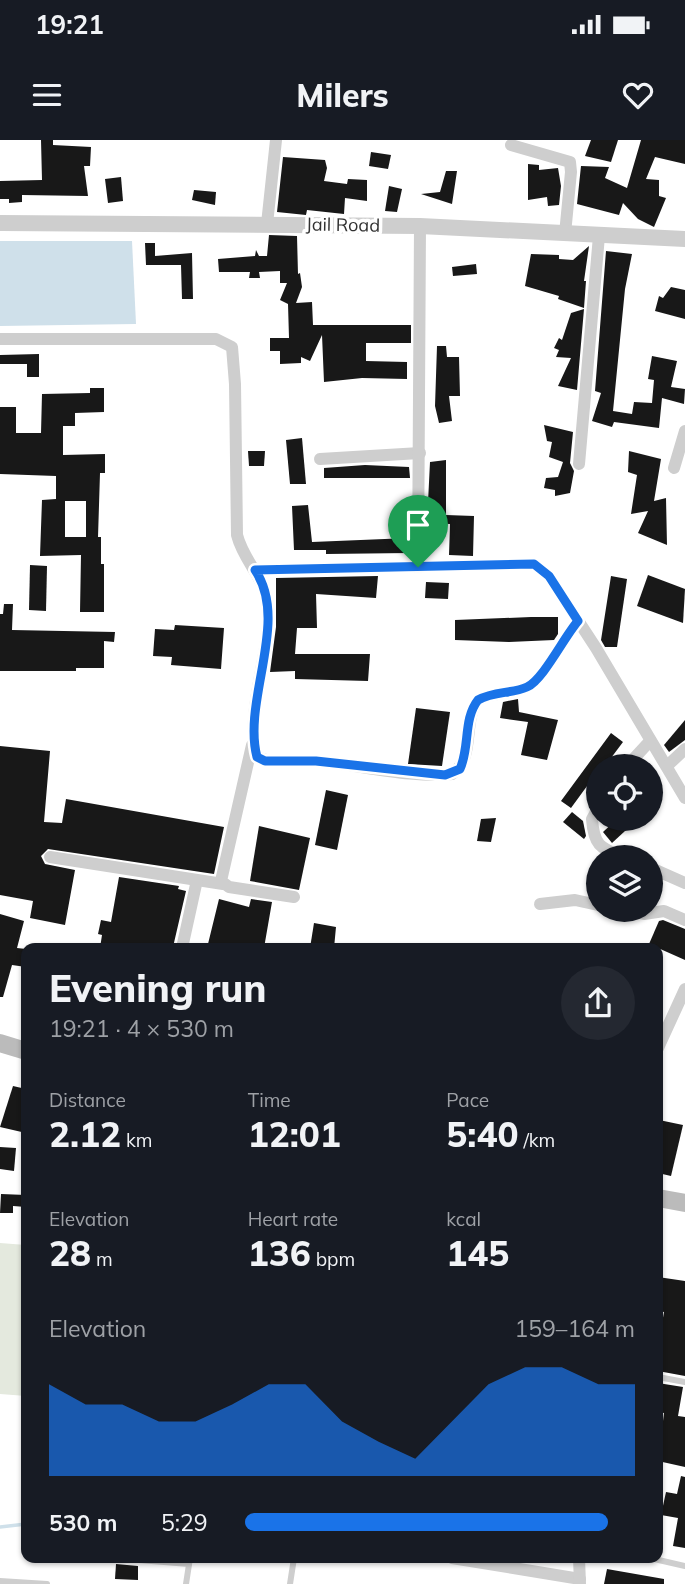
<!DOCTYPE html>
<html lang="en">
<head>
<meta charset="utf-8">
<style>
  :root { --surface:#171b24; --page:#242831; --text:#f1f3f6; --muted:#9ea1a6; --accent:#1a73e8 }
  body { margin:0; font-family:Mulish,sans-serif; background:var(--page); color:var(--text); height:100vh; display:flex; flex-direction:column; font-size:26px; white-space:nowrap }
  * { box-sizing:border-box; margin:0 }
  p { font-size:23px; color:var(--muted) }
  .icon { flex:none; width:38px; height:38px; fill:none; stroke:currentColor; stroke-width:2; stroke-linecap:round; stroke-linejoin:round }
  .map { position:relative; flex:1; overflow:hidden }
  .drawer { position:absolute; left:21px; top:803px; width:642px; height:620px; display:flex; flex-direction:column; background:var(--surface); border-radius:14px; box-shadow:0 2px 5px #0004 }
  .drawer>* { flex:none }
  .fabs { position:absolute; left:586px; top:614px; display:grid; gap:14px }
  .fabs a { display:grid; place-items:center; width:77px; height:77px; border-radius:50%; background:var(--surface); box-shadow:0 2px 5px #0004; font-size:35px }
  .pin { position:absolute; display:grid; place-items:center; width:60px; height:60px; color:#fff; margin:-72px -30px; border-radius:50% 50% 50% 0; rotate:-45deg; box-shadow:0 0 7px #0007 }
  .pin .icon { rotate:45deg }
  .round { display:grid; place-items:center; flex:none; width:74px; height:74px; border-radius:37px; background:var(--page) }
  .summary { display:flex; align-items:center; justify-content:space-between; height:119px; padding:0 28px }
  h1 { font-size:38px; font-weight:800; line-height:52px }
  .stats { display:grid; grid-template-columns:repeat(3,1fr); gap:10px; height:119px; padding:7px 28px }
  .stats div { display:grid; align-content:center }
  .stats b { font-size:35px; font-weight:800 }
  .stats small { font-size:19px; font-weight:400 }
  .stats p { font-size:19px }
  .chart { height:196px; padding:14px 28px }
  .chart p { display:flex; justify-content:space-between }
  .chart svg { width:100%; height:126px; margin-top:7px; fill:var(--accent); opacity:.7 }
  ul { padding:0 28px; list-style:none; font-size:23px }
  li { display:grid; grid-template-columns:112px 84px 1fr; align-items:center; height:52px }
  li i { height:18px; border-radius:9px; background:var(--accent) }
  .status { display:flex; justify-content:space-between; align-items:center; height:49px; padding:0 35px; background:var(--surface); direction:ltr }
  .status svg { height:19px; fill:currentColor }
  header { display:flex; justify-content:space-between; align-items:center; height:91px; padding:0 28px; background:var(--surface); font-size:32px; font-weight:800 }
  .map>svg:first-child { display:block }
</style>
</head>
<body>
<div class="status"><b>19:21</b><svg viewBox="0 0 49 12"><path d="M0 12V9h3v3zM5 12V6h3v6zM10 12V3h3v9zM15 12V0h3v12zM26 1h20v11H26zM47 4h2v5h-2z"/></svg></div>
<header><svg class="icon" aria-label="menu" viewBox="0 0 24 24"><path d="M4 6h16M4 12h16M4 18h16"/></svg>Milers<svg class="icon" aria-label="heart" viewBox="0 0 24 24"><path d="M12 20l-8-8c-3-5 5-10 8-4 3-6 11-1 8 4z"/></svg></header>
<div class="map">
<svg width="685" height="1444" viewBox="0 0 685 1444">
  <rect width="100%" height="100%" fill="#fff"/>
  <polygon fill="#e4e9de" points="0,1103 26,1105 26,1256 0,1254"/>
  <polygon fill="#cfe0ea" points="0,101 132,101 136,184 0,186"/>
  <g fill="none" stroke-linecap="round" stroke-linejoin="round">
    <polyline stroke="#cfe0ea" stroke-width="3.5" points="0,1387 26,1384"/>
  </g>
  <g fill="#181818" fill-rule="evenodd">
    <polygon points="41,0 53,0 53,5 91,7 90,26 84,26 88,56 22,55 22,62 9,63 9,59 0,59 0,41 42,40"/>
    <polygon points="591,0 618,0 611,22 585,16"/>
    <polygon points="641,0 685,0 685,24 655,17 646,39 659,40 659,56 666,58 654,87 638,79 623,63 619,75 577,64 581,26 609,27 605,38 627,48"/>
    <polygon points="371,12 391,15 388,29 369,26"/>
    <polygon points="283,17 325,20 327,28 324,41 347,44 348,39 367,40 367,61 345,58 344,74 307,70 306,75 277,72"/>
    <polygon points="528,24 539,25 539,30 558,28 561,46 559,65 548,66 547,57 528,60"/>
    <polygon points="446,31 457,31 452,64 421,54 440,52"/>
    <polygon points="121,37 123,61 108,63 105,39"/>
    <polygon points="389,46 402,49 397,72 385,71"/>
    <polygon points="194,50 216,52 215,65 192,60"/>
    <polygon points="269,95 297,96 298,134 300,133 302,147 296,163 312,162 313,185 411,185 411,203 366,203 366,221 407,222 407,239 362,238 324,242 322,195 310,221 301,217 301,223 280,224 280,211 270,211 270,198 289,198 288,164 280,160 287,143 280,143 280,131 259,132 260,138 249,138 250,132 219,132 218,119 255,116 256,110 259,116 267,116"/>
    <polygon points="145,103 155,103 155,116 192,113 193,159 182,159 181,125 146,125"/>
    <polygon points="589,106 584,141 586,141 584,168 558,159 559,156 525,146 531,114 559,115 559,119 573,120"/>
    <polygon points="606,111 632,114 625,149 613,271 632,274 634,262 652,263 654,240 648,239 652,216 677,221 671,247 685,249 684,264 662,258 659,288 614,282 612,287 592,281 601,253 595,251"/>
    <polygon points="476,124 477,134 453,136 452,127"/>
    <polygon points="671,147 685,150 685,179 655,171 659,156 663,158"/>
    <polygon points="584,169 577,250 558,246 571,218 556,217 559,210 554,208 559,198 562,200 571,173"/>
    <polygon points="437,206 446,206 447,217 459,217 460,256 449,256 452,281 439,283 435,266"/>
    <polygon points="39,214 39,237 27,237 27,224 0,224 0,215"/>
    <path d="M90 248H104V272L75 273V286H63V315L105 314V333H100L98 397H101V424H104V472H80L81 415 40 416 42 360 56 359V336L0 334V267H16V293H41L42 254 90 253ZM65 361H86V397H65Z"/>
    <polygon points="544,285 573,292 570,323 574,331 570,353 555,356 555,350 544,348 546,338 558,337 563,322 549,317 552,302 547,301"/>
    <polygon points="302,298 306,344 290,344 286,300"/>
    <polygon points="248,311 265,311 264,326 249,326"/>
    <polygon points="629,311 661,319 654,361 666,358 667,405 638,393 648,371 631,374 637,335 628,332"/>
    <polygon points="446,320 446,375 474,376 473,416 449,415 450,384 427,383 430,322"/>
    <polygon points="365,325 409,327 410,338 324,338 324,328"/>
    <polygon points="308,365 312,402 409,398 409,413 326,414 326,410 294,410 292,366"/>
    <polygon points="30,425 47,426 46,471 29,470"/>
    <polygon points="648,435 685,449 683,483 637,466"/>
    <polygon points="378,436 376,458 316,454 317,488 297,488 295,514 370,514 368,541 295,539 295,531 270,532 276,487 276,438"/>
    <polygon points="611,436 627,439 617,507 605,507 601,500"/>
    <polygon points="426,442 449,443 448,459 425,458"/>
    <polygon points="4,464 13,464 12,490 115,492 114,502 104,501 104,528 76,528 76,531 0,531 0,474 3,474"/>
    <polygon points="531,477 558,477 558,494 554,500 509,502 455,500 455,480"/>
    <polygon points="175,485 224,488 221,529 171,525 172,517 153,516 155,489 174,490"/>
    <polygon points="518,559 519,572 558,580 547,620 521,615 528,582 500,578 503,562"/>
    <polygon points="416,568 450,572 442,626 408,624"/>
    <polygon points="685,580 685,600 669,612 664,605"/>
    <polygon points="611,593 623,602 605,626 598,626 598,631 571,668 561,661"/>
    <polygon points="0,606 50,611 44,682 62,683 66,659 224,687 214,734 48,709 41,716 45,724 75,730 65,785 30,778 33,761 0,755"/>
    <polygon points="326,650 348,655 337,710 315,705"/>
    <polygon points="572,672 583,681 586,696 584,699 563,682"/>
    <polygon points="496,678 491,702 477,701 481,679"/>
    <polygon points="617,679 638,679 612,703 603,692"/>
    <polygon points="259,686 310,698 299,750 250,741"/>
    <polygon points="119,737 179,746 178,749 186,751 173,807 161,804 160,808 100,808 102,795 98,794 101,780 111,782"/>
    <polygon points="219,759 249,767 251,759 272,762 264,808 207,808"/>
    <polygon points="0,774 24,781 17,808 26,809 26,827 12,825 3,857 0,857"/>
    <polygon points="663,780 685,789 685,820 649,804 659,781"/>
    <polygon points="314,783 336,787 334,808 310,808"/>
    <polygon points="13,946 26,949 26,993 0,987"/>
    <polygon points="659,980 683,985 671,1036 658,1033"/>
    <polygon points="0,1007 16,1008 14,1031 0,1029"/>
    <polygon points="1,1054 26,1055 26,1067 13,1066 13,1073 0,1073"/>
    <polygon points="658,1137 685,1141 685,1236 658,1231 658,1206 664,1172 658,1171"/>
    <polygon points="658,1243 683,1247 678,1276 685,1277 685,1327 658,1321 664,1273 658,1272"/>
    <polygon points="681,1336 685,1337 685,1408 673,1406 678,1378 661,1375 666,1352 677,1354"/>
    <polygon points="116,1424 138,1426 138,1440 115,1439"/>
    <polygon points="607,1429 664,1439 664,1444 604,1444"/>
  </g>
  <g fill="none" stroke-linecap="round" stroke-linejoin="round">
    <g stroke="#cecece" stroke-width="6">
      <polyline points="658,1237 685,1242"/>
      <polyline points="114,1418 189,1424"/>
      <polyline points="650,1418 685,1426"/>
      <polyline points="0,1441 47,1444"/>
      <polyline points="186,1444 190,1418"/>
      <polyline points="290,1444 294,1418"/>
    </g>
    <g stroke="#cecece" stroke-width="12">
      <polyline points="511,5 570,22 571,32 565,94"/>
      <polyline points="267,84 276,0"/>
      <path d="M0 199H216L232 207 235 244 237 395C244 423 267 439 268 468 270 518 245 569 257 617 276 626 296 620 316 621 356 624 413 639 452 634 476 618 462 581 478 560 494 552 511 554 527 547 543 540 564 497 578 481"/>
      <polyline points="320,319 420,313"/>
      <polyline points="579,324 599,96"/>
      <polyline points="674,328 685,291"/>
      <polyline points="418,427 420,86"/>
      <polyline points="255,430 534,424 549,436 596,508 685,658"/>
      <polyline points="252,605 221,741 229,747 294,757"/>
      <polyline points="627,626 650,601"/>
      <polyline points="667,626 685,609"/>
      <path d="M598 668 592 679C594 707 601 708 625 718"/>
      <polyline points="50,717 223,744"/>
      <polyline points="651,728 685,743"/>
      <polyline points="540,764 575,760 598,765"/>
      <polyline points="625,770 644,774 664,771 685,780"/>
      <polyline points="182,808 197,740"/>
      <polyline points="658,908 685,849"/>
      <polyline points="452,1418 580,1439"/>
      <polyline points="579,1418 580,1444"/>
    </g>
    <polyline stroke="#cecece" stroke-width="16" points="0,83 420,86 685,99"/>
    <g stroke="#bbb" stroke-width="18">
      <polyline points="0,903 26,911"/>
      <polyline points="658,1058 685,1063"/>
    </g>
  </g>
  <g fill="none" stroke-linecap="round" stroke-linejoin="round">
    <defs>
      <path id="route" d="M534 424 549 436 578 481C564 497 543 540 527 547 511 554 494 551 478 560 463 579 470 607 460 629L445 635 316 621H265L257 617C242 560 290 481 255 430Z"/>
    </defs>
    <use href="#route" stroke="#fff" stroke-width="14"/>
    <use href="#route" stroke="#1a73e8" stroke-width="9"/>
  </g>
  <g text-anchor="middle" stroke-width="7" stroke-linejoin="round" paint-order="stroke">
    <g font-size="18" fill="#313131" stroke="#fff">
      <text transform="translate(343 85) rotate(1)" y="6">Jail Road</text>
    </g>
  </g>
</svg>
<div class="fabs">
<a><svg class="icon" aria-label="locate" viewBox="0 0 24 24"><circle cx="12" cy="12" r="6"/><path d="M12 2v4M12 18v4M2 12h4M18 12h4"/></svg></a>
<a><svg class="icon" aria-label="layers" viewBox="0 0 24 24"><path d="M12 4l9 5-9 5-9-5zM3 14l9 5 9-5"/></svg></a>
</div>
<div class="pin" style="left:418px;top:427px;background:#1e9e55"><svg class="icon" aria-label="arrive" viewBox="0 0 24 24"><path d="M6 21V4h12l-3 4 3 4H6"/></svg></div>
<section class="drawer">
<div class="summary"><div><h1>Evening run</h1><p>19:21 · 4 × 530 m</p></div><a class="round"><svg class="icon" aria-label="share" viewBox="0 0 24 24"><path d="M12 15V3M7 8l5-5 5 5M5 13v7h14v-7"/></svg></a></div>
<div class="stats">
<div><p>Distance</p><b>2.12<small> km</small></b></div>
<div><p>Time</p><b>12:01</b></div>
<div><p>Pace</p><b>5:40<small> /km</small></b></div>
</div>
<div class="stats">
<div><p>Elevation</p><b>28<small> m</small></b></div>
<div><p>Heart rate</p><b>136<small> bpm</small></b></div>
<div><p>kcal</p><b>145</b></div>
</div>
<div class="chart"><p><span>Elevation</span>159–164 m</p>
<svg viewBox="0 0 160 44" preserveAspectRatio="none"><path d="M0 44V12L10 19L20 19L30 25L40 25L50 19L60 12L70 12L80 25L90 32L100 38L110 25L120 12L130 6L140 6L150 12L160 12V44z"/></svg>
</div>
<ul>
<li><b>530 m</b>5:29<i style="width:93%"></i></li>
</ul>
</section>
</div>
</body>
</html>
